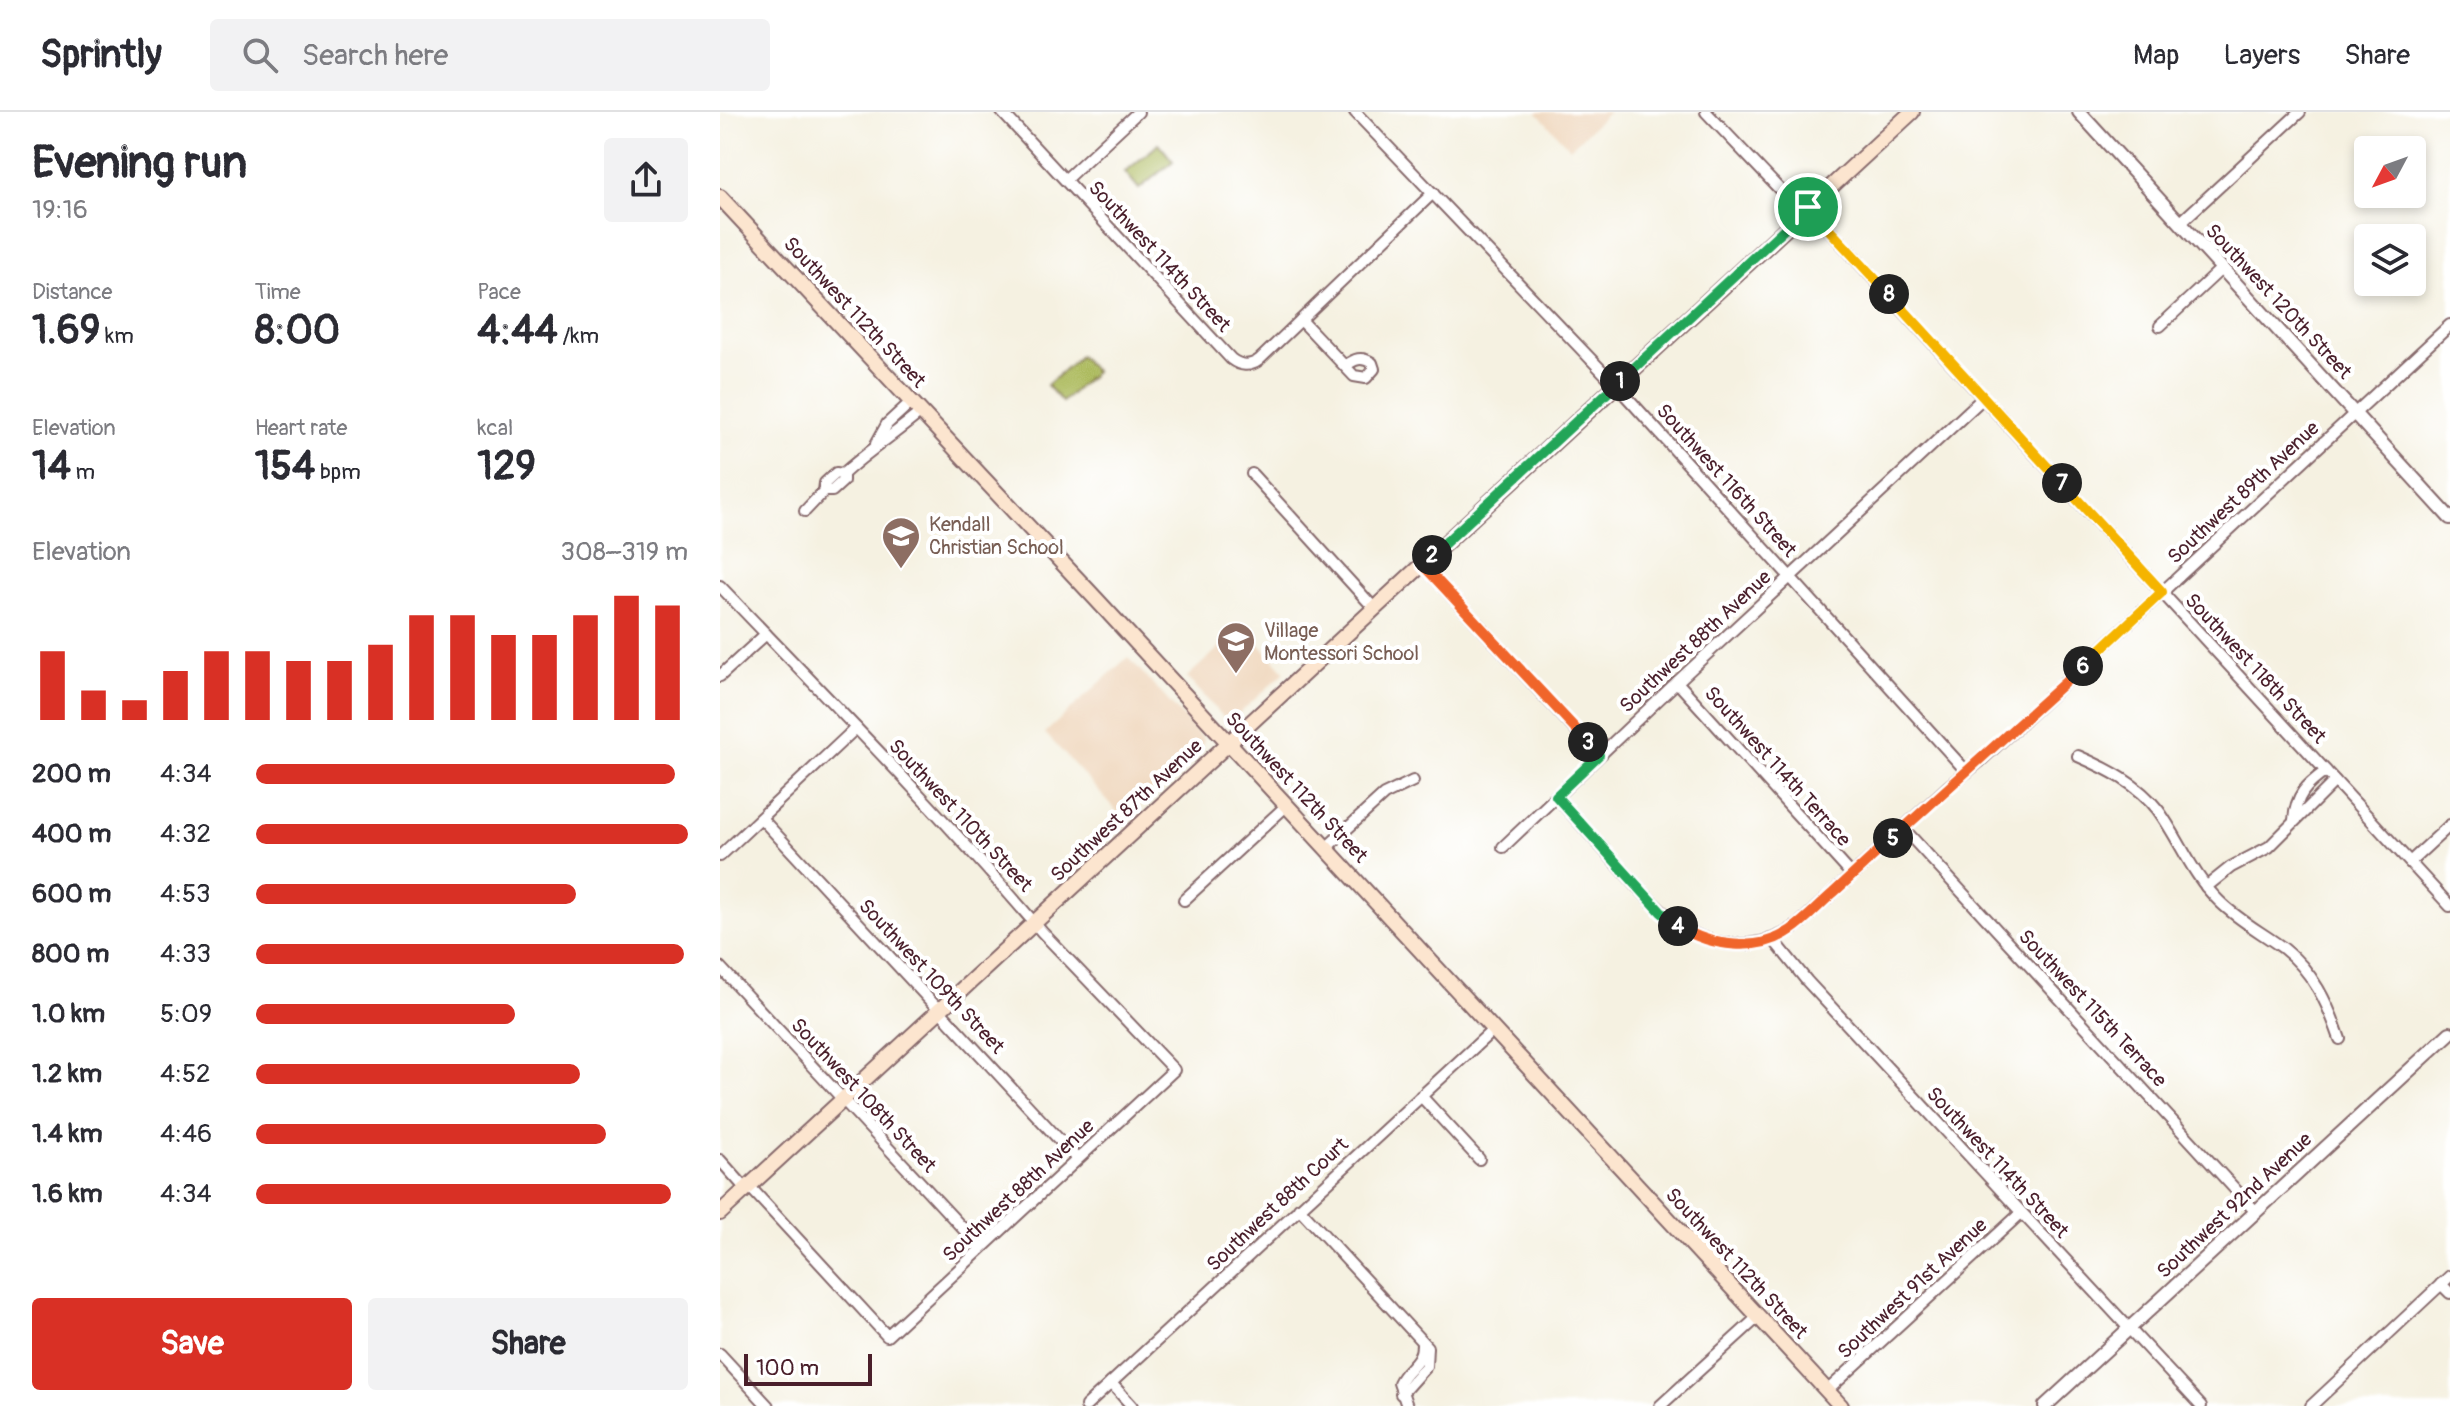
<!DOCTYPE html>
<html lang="en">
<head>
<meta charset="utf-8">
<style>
  :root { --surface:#fff; --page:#f2f2f3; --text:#2b2b33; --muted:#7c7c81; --line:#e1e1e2; --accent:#d93025 }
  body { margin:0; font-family:Pangolin,sans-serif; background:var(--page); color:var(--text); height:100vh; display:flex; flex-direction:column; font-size:30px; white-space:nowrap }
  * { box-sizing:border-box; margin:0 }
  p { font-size:26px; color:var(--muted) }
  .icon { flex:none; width:44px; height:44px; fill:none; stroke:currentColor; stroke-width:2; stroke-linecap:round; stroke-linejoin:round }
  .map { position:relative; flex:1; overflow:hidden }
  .drawer { display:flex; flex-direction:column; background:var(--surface); width:720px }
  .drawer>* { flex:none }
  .needle { width:52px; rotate:229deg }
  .tools { position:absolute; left:1634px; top:24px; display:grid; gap:16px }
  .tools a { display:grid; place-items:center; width:72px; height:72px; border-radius:8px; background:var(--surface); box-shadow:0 4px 12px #0003; font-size:40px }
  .scale { position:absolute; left:24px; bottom:20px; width:128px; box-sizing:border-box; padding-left:8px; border:4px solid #4a1f2b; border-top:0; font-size:22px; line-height:28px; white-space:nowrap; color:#4a1f2b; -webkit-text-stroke:6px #fff; paint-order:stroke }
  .pin { position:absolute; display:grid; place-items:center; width:68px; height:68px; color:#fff; margin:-34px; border:4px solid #fff; border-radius:50%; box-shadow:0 2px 8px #0007 }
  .km { position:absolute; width:40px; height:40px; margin:-20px; border-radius:50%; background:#222; color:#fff; font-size:22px; line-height:40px; text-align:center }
  .round { display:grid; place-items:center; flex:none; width:84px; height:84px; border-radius:8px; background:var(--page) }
  .head { display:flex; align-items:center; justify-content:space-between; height:136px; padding:0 32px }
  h1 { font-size:44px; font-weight:800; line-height:60px }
  .stats { display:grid; grid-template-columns:repeat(3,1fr); gap:12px; height:136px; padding:8px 32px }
  .stats div { display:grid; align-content:center }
  .stats b { font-size:40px; font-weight:800 }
  .stats small { font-size:22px; font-weight:400 }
  .stats p { font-size:22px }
  .chart { height:224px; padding:16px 32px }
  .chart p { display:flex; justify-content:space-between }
  .chart svg { width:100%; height:144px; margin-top:8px; stroke:var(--accent); stroke-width:6 }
  .button { display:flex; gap:16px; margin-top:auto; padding:16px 32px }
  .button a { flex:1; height:92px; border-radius:8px; background:var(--accent); color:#fff; font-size:32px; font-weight:800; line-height:92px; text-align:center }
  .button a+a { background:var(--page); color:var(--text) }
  ul { padding:0 32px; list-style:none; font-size:26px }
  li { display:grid; grid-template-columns:128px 96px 1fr; align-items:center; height:60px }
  li i { height:20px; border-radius:10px; background:var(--accent) }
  header { display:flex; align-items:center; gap:48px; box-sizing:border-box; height:112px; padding:0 40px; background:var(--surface); border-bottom:2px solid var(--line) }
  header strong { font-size:38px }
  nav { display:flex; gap:44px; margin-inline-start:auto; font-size:28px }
  .search { width:560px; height:72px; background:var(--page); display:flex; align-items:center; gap:20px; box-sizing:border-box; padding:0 28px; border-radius:8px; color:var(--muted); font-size:30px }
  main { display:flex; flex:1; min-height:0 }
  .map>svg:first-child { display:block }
</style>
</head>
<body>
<header>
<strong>Sprintly</strong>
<div class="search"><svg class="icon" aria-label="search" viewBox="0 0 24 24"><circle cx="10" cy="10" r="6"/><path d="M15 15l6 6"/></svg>Search here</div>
<nav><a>Map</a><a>Layers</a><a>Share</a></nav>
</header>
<main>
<section class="drawer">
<div class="head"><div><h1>Evening run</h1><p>19:16</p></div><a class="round"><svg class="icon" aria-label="share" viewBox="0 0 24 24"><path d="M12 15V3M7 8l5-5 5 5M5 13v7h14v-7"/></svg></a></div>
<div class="stats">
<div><p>Distance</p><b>1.69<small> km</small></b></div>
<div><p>Time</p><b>8:00</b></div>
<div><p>Pace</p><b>4:44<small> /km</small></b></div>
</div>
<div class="stats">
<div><p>Elevation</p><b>14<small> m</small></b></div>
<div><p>Heart rate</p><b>154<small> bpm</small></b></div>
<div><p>kcal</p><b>129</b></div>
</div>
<div class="chart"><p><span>Elevation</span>308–319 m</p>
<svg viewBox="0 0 160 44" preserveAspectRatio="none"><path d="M5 44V23M15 44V35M25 44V38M35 44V29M45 44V23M55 44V23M65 44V26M75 44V26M85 44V21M95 44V12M105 44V12M115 44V18M125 44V18M135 44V12M145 44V6M155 44V9"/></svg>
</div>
<ul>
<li><b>200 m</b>4:34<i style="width:97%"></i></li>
<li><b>400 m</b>4:32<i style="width:100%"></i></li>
<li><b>600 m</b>4:53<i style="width:74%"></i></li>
<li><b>800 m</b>4:33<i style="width:99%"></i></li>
<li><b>1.0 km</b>5:09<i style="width:60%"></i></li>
<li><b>1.2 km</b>4:52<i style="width:75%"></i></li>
<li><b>1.4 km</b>4:46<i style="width:81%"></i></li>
<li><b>1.6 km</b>4:34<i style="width:96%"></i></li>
</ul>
<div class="button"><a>Save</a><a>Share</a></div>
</section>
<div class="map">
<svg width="1730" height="1294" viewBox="0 0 1730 1294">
  <rect width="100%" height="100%" fill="#fff"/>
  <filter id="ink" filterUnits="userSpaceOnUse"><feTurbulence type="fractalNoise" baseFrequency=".0125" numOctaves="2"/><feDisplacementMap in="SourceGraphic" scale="16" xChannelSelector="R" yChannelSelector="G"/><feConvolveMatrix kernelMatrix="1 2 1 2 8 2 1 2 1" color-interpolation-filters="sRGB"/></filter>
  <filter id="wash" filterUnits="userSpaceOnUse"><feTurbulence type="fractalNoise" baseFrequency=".006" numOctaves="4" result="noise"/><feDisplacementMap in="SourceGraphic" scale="32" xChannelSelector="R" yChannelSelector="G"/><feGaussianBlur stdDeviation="1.8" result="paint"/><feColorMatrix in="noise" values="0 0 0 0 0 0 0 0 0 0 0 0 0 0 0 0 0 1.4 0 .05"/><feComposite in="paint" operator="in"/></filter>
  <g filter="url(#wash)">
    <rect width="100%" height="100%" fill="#f5f1e1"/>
    <g fill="#efd6bb">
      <polygon points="816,0 889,0 850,36"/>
      <polygon points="523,514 565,560 514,606 505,607 467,565"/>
      <polygon points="408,545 484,628 481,636 404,707 325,621"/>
    </g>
    <g fill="#adbb5e" stroke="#7c6d44" stroke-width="2">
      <polygon points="439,32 453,49 419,77 405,60"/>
      <polygon points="360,244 375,260 342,290 327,273"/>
    </g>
  </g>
  <g filter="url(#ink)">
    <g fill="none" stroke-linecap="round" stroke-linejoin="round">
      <defs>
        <g id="minor">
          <path d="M282 0 511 247C520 254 530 255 539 248L713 81"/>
          <polyline points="635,0 906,284 1247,660"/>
          <polyline points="986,0 1082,101"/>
          <polyline points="346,67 418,0"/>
          <polyline points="1088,95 1730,794"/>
          <polyline points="1460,111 1580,0"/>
          <path d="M581 208 634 264 646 266 654 257 652 251C641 244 635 247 625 254"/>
          <polyline points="1440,214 1502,156"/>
          <polyline points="156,332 167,312 191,290"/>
          <polyline points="532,362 654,496"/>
          <path d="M104 379H112L123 369V362C148 339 175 322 201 300"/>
          <polyline points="85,399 104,379 105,371 116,361 123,362"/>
          <polyline points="702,452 879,643"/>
          <path d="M0 474C109 588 220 700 322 820L454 958 167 1224 29 1074"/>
          <polyline points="0,564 46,522"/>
          <polyline points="957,570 1132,763"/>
          <path d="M1358 644C1388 657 1418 672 1438 698 1460 728 1472 763 1499 789 1518 808 1541 820 1563 836 1593 859 1608 892 1620 927"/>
          <path d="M836 684C856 707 877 730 898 753 935 793 967 837 1028 832 1048 830 1064 824 1079 812L1229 674 1259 650 1730 213"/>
          <polyline points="41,706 357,1047"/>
          <path d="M1574 708C1576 683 1586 673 1606 659"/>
          <polyline points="1183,716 1536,1100"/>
          <polyline points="783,735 957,570 1263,286"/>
          <polyline points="606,736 664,683 693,669"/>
          <polyline points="0,744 136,616"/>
          <polyline points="1690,750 1730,713"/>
          <polyline points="1486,775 1511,755 1549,735 1615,669"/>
          <polyline points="464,788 566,694"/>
          <polyline points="1053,827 1087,869 1481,1294"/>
          <polyline points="0,855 261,1136"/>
          <polyline points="701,984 759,1047"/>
          <polyline points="0,1048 26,1077"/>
          <polyline points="579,1096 707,1235 706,1254 681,1282"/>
          <polyline points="1721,1172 1730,1181"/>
          <polyline points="0,1242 48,1294"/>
          <polyline points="391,1271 412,1294"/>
          <polyline points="1107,1279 1301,1101"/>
          <polyline points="366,1294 774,917"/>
          <path d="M687 1294 679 1271C686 1255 703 1251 702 1231"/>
          <polyline points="940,1294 1039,1204"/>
          <polyline points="1591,1294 1730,1164"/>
        </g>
        <g id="tertiary">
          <polyline points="1359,0 1730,406"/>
          <polyline points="1325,1294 1730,921"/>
        </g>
        <g id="secondary">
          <polyline points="0,85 376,487 1121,1294"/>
          <polyline points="0,1101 1192,0"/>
        </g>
      </defs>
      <use href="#minor" stroke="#86686b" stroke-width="14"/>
      <use href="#tertiary" stroke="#86686b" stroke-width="16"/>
      <use href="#secondary" stroke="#86686b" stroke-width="18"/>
      <use href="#minor" stroke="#fff" stroke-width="10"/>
      <use href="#tertiary" stroke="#fff" stroke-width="12"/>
      <use href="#secondary" stroke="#fce5cf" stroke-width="14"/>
    </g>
  </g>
  <g fill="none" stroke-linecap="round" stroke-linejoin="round" filter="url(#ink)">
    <defs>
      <polyline id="split-1" points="900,269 1088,95"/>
      <polyline id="split-2" points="712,443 900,269"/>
      <polyline id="split-3" points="712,443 702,452 868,630"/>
      <polyline id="split-4" points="868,630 879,643 836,684 941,800 958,814"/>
      <path id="split-5" d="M958 814C991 835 1038 841 1071 818 1086 808 1099 793 1113 781 1133 763 1153 744 1173 726"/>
      <polyline id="split-6" points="1173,726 1363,554"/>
      <polyline id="split-7" points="1342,371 1442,480 1363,554"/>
      <polyline id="split-8" points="1169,182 1342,371"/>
      <polyline id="split-9" points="1088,95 1169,182"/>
    </defs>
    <use href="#split-1" stroke="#fff" stroke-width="16"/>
    <use href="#split-2" stroke="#fff" stroke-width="16"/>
    <use href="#split-3" stroke="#fff" stroke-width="16"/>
    <use href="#split-4" stroke="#fff" stroke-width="16"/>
    <use href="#split-5" stroke="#fff" stroke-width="16"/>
    <use href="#split-6" stroke="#fff" stroke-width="16"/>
    <use href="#split-7" stroke="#fff" stroke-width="16"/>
    <use href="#split-8" stroke="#fff" stroke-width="16"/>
    <use href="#split-9" stroke="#fff" stroke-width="16"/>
    <use href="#split-1" stroke="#22a559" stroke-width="10"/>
    <use href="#split-2" stroke="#22a559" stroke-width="10"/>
    <use href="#split-3" stroke="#f0652b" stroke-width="10"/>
    <use href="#split-4" stroke="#22a559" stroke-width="10"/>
    <use href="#split-5" stroke="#f0652b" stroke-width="10"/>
    <use href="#split-6" stroke="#f0652b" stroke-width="10"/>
    <use href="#split-7" stroke="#f5b400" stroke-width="10"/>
    <use href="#split-8" stroke="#f5b400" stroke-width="10"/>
    <use href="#split-9" stroke="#f5b400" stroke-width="10"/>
  </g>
  <defs>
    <symbol id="school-pin" viewBox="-11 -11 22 30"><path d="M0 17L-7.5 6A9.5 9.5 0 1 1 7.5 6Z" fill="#8d6e63" stroke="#fff"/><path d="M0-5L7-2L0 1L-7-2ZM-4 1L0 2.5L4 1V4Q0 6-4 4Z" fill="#fff"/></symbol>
  </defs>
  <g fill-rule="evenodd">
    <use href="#school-pin" x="159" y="402" width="44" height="60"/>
    <use href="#school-pin" x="494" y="507" width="44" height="60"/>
  </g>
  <g text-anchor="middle" stroke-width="8" stroke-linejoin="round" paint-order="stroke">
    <g font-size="20" fill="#4a1f2b" stroke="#fff">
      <text transform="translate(440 144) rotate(47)" y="7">Southwest 114th Street</text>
      <text transform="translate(1559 189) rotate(47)" y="7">Southwest 120th Street</text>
      <text transform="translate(135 200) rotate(47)" y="7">Southwest 112th Street</text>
      <text transform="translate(1007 368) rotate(48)" y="7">Southwest 116th Street</text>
      <text transform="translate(1523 380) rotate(-43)" y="7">Southwest 89th Avenue</text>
      <text transform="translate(975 529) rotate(-43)" y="7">Southwest 88th Avenue</text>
      <text transform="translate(1536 556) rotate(47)" y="7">Southwest 118th Street</text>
      <text transform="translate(1058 654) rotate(48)" y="7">Southwest 114th Terrace</text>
      <text transform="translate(577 675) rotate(47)" y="7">Southwest 112th Street</text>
      <text transform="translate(406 698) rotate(-43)" y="7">Southwest 87th Avenue</text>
      <text transform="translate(241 703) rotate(47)" y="7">Southwest 110th Street</text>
      <text transform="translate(212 864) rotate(47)" y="7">Southwest 109th Street</text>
      <text transform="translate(1373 896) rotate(47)" y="7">Southwest 115th Terrace</text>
      <text transform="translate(144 983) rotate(47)" y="7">Southwest 108th Street</text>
      <text transform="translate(1278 1050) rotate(47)" y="7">Southwest 114th Street</text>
      <text transform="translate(298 1078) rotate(-43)" y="7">Southwest 88th Avenue</text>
      <text transform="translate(557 1092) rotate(-43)" y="7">Southwest 88th Court</text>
      <text transform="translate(1514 1093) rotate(-43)" y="7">Southwest 92nd Avenue</text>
      <text transform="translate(1017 1151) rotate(47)" y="7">Southwest 112th Street</text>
      <text transform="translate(1192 1176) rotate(-43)" y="7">Southwest 91st Avenue</text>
    </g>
    <g font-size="20" fill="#785e54" stroke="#fff" text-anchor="start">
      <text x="209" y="419">Kendall<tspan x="209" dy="23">Christian School</tspan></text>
      <text x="544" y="525">Village<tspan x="544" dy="23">Montessori School</tspan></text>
    </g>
  </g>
</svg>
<div class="tools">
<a><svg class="needle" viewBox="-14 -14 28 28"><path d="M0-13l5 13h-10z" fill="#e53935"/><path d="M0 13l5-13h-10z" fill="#7c7c81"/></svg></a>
<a><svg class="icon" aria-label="layers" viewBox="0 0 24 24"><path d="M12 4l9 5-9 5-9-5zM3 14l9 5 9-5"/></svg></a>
</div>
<div class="scale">100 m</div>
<div class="pin" style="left:1088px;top:95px;background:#1e9e55"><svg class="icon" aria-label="arrive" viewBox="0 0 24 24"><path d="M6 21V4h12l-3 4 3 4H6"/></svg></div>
<b class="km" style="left:900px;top:269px">1</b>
<b class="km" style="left:712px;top:443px">2</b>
<b class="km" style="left:868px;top:630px">3</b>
<b class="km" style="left:958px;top:814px">4</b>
<b class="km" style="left:1173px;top:726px">5</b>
<b class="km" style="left:1363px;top:554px">6</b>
<b class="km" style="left:1342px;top:371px">7</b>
<b class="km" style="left:1169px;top:182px">8</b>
</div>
</main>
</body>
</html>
